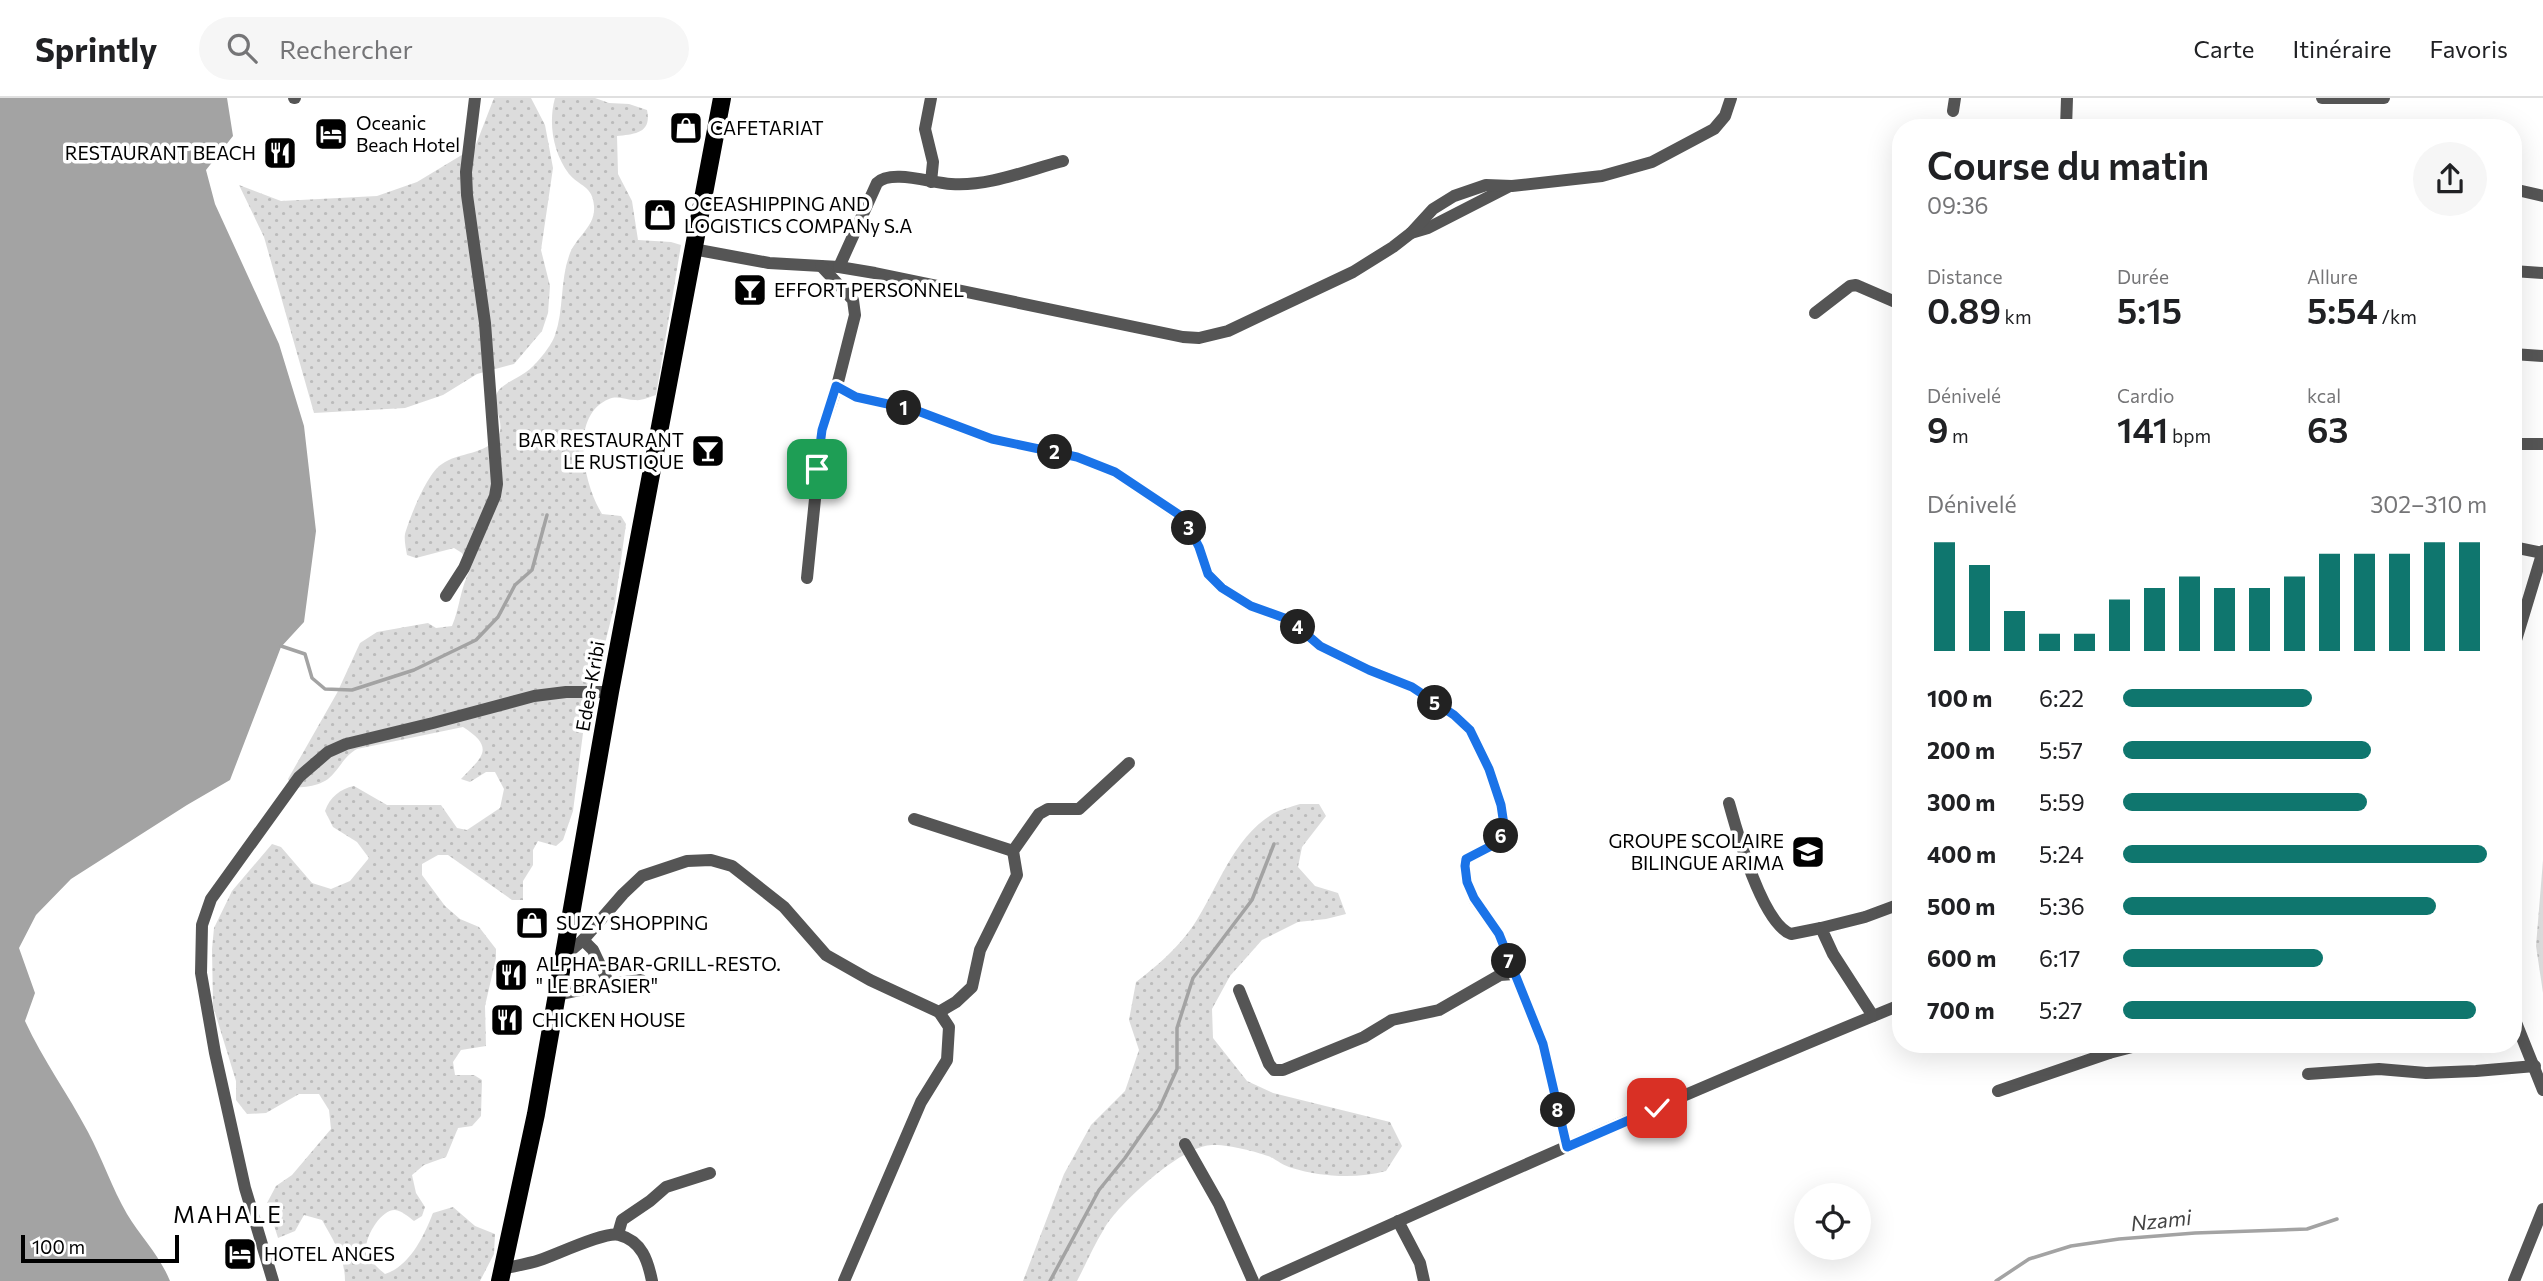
<!DOCTYPE html>
<html lang="fr">
<head>
<meta charset="utf-8">
<style>
  :root { --surface:#fff; --page:#f6f6f6; --text:#202124; --muted:#757577; --line:#e0e0e0; --accent:#0f766e }
  body { margin:0; font-family:Commissioner,sans-serif; background:var(--page); color:var(--text); height:100vh; display:flex; flex-direction:column; font-size:26px; white-space:nowrap }
  * { box-sizing:border-box; margin:0 }
  p { font-size:23px; color:var(--muted) }
  .icon { flex:none; width:38px; height:38px; fill:none; stroke:currentColor; stroke-width:2; stroke-linecap:round; stroke-linejoin:round }
  .map { position:relative; flex:1; overflow:hidden }
  .side { position:absolute; left:1892px; top:21px; width:630px; height:934px; display:flex; flex-direction:column; background:var(--surface); border-radius:28px; box-shadow:0 7px 28px #0002 }
  .side>* { flex:none }
  .buttons { position:absolute; left:1794px; top:1085px; display:grid; gap:14px }
  .buttons a { display:grid; place-items:center; width:77px; height:77px; border-radius:50%; background:var(--surface); box-shadow:0 7px 28px #0002; font-size:35px }
  .scale { position:absolute; left:21px; bottom:18px; width:158px; box-sizing:border-box; padding-left:7px; border:4px solid #000; border-top:0; font-size:19px; line-height:24px; white-space:nowrap; color:#000; -webkit-text-stroke:5px #fff; paint-order:stroke }
  .pin { position:absolute; display:grid; place-items:center; width:60px; height:60px; color:#fff; margin:-30px; border-radius:14px; box-shadow:0 4px 10px #0006 }
  .km { position:absolute; width:35px; height:35px; margin:-18px; border-radius:50%; background:#222; color:#fff; font-size:19px; line-height:35px; text-align:center }
  .round { display:grid; place-items:center; flex:none; width:74px; height:74px; border-radius:37px; background:var(--page) }
  .summary { display:flex; align-items:center; justify-content:space-between; height:119px; padding:0 35px }
  h1 { font-size:38px; font-weight:600; line-height:52px }
  .metrics { display:grid; grid-template-columns:repeat(3,1fr); gap:10px; height:119px; padding:7px 35px }
  .metrics div { display:grid; align-content:center }
  .metrics b { font-size:35px; font-weight:600 }
  .metrics small { font-size:19px; font-weight:400 }
  .metrics p { font-size:19px }
  .chart { height:196px; padding:14px 35px }
  .chart p { display:flex; justify-content:space-between }
  .chart svg { width:100%; height:126px; margin-top:7px; stroke:var(--accent); stroke-width:6 }
  ul { padding:0 35px; list-style:none; font-size:23px }
  li { display:grid; grid-template-columns:112px 84px 1fr; align-items:center; height:52px }
  li i { height:18px; border-radius:9px; background:var(--accent) }
  header { display:flex; align-items:center; gap:42px; box-sizing:border-box; height:98px; padding:0 35px; background:var(--surface); border-bottom:2px solid var(--line) }
  header strong { font-size:33px }
  nav { display:flex; gap:38px; margin-inline-start:auto; font-size:24px }
  .search { width:490px; height:63px; background:var(--page); display:flex; align-items:center; gap:18px; box-sizing:border-box; padding:0 24px; border-radius:38px; color:var(--muted); font-size:26px }
  .map>svg:first-child { display:block }
</style>
</head>
<body>
<header>
<strong>Sprintly</strong>
<div class="search"><svg class="icon" aria-label="search" viewBox="0 0 24 24"><circle cx="10" cy="10" r="6"/><path d="M15 15l6 6"/></svg>Rechercher</div>
<nav><a>Carte</a><a>Itinéraire</a><a>Favoris</a></nav>
</header>
<div class="map">
<svg width="2543" height="1183" viewBox="0 0 2543 1183">
  <defs>
    <pattern id="grass-dots" width="8" height="8" patternUnits="userSpaceOnUse" patternTransform="scale(1.75)"><rect width="8" height="8" fill="#dcdcdc"/><path d="M2 2h.1M6 6h.1" fill="none" stroke="#bbb" stroke-width="1.8" stroke-linecap="round"/></pattern>
  </defs>
  <rect width="100%" height="100%" fill="#fff"/>
  <g fill="url(#grass-dots)">
    <polygon points="494,0 531,0 545,27 553,70 541,152 550,188 548,215 542,233 514,266 477,276 443,297 405,310 314,315 264,139 239,87 281,103 377,98 417,84 475,49"/>
    <path d="M555 0H595L609 5 629 6 647 12C652 35 635 36 617 38L618 76 632 103 638 142 671 144 681 147 656 297C649 299 642 303 635 302 626 302 618 297 609 301 568 318 584 387 602 416L621 418 626 426 615 505 583 635 573 713 563 742 556 748 538 743 533 752V767L523 783V802H512L448 757H438L422 766V777L445 808 460 821 479 829 496 851V860L485 908 486 948 461 952 453 964 455 977H474L482 982 481 1018 472 1028 458 1030 446 1059 424 1067 412 1077 416 1095 425 1109 422 1118 414 1123C409 1119 402 1113 395 1112 381 1111 362 1142 367 1155 370 1163 378 1170 385 1176 410 1168 424 1138 433 1115L453 1109 475 1128 495 1136 494 1156 480 1183H345C345 1159 333 1142 322 1122L304 1117 295 1133 278 1140 267 1105 276 1088 292 1077 331 1031 329 1012 319 996H299L266 1015 247 1016 236 1002V983L213 908 212 851 214 830 232 793 272 746 281 749 312 785 331 791 350 783 369 760 357 744 333 729 325 713C330 699 340 691 354 688L387 707H441L457 730 467 732 500 710 504 691 495 674H486L470 684 461 681C482 659 496 650 463 629L357 651C346 657 342 666 334 675 324 688 307 689 292 690L288 681 337 595 360 545 377 534 428 525 436 530 452 528C460 509 460 491 470 472L462 455 454 450 416 460 407 457C406 451 404 442 405 436 410 419 427 375 442 366 458 354 487 357 498 338 507 324 488 305 499 292 507 283 521 279 530 271 538 264 552 247 555 237 564 212 560 183 569 158 575 139 596 129 594 108 593 88 579 88 569 76 553 55 548 25 555 0Z"/>
    <path d="M1300 706H1319L1326 718 1302 749 1298 769 1315 788 1338 795 1346 816 1326 821 1298 824 1262 842 1230 878 1212 911 1213 940 1247 983 1273 995 1390 1024 1402 1048 1386 1073C1357 1081 1321 1079 1292 1070 1283 1068 1276 1061 1268 1058 1253 1053 1221 1044 1205 1048 1176 1054 1119 1105 1104 1131 1094 1147 1086 1166 1077 1183H1023L1064 1076 1091 1027 1125 993 1139 952 1129 922 1136 884C1158 867 1177 851 1193 828 1218 790 1233 739 1274 715 1282 711 1291 709 1300 706Z"/>
    <polygon points="2543,762 2543,895 2536,848"/>
  </g>
  <path fill="#a3a3a3" d="M0 0H227L233 38 206 72 215 106 279 246 304 328 316 433 304 524 281 549 230 682 187 707 71 781 36 817 19 850 35 895 25 923C43 962 68 996 88 1034 102 1060 112 1090 127 1116 141 1139 160 1158 170 1183H0Z"/>
  <g fill="none" stroke-linecap="round" stroke-linejoin="round">
    <g stroke="#a3a3a3" stroke-width="3.5">
      <polyline points="281,548 305,556 312,580 325,591 352,592 414,572 476,542 498,519 515,487 532,472 547,417"/>
      <polyline points="1050,1183 1099,1092 1125,1060 1159,1011 1177,971 1177,930 1193,880 1252,802 1274,746"/>
      <polyline points="1996,1183 2029,1161 2071,1148 2119,1141 2195,1135 2307,1131 2337,1121"/>
    </g>
    <g stroke="#555" stroke-width="12">
      <polyline points="294,0 295,0"/>
      <polyline points="931,0 925,31 933,64 931,84"/>
      <polyline points="2322,0 2384,0"/>
      <polyline points="1953,13 1955,0"/>
      <polyline points="2066,30 2067,0"/>
      <polyline points="2513,91 2543,98"/>
      <polyline points="1411,135 1428,130 1508,89"/>
      <polyline points="693,151 769,165 839,169 875,175 1183,239 1199,240 1228,233 1353,174 1393,149 1411,135 1433,111 1454,98 1486,87 1512,88 1602,78 1652,64 1714,31 1725,18 1731,0"/>
      <polyline points="821,168 853,202 855,217 837,288 856,299 915,312 992,341 1077,359 1115,374 1183,420 1199,449 1208,476 1222,490 1251,508 1289,522 1320,548 1369,572 1412,589 1454,617 1470,632 1489,671 1501,707 1504,727 1501,740 1493,747 1466,761 1465,768 1467,784 1474,801 1499,836 1543,946 1567,1049"/>
      <path d="M839 169 877 85C891 71 931 85 951 86 988 89 1028 72 1063 63"/>
      <polyline points="2513,173 2543,175"/>
      <polyline points="1815,215 1850,188 1856,187 1900,206"/>
      <polyline points="2513,256 2543,258"/>
      <polyline points="2513,346 2543,346"/>
      <polyline points="2513,449 2543,455"/>
      <polyline points="807,480 822,332 837,288"/>
      <polyline points="446,498 464,470 495,398 497,386 485,225 467,97 466,74 475,0"/>
      <polyline points="2513,552 2543,453"/>
      <path d="M1729 705C1737 734 1762 825 1791 836L1821 830"/>
      <polyline points="914,721 1013,753"/>
      <polyline points="583,842 593,852 609,886 641,882"/>
      <polyline points="563,859 583,842 623,796 642,778 687,763 711,762 732,768 784,809 826,857 870,882 939,914 956,904 972,889 980,852 1017,777 1013,753 1039,716 1048,711 1079,711 1129,665"/>
      <polyline points="1239,892 1269,966 1274,972 1283,972 1364,939 1392,922 1439,912 1500,877 1514,876"/>
      <polyline points="557,897 609,886"/>
      <polyline points="2513,917 2543,992"/>
      <polyline points="1873,918 1833,856 1821,830 1865,819 1900,806"/>
      <polyline points="2109,955 2140,947"/>
      <polyline points="2308,976 2379,971 2426,975 2476,973 2535,968"/>
      <polyline points="1998,993 2109,955 2105,947"/>
      <polyline points="1185,1046 1219,1106 1253,1183"/>
      <polyline points="1398,1123 1420,1165 1424,1183"/>
      <polyline points="618,1136 622,1122 650,1103 666,1089 710,1075"/>
      <path d="M502 1171C515 1168 528 1166 540 1162 556 1157 605 1133 619 1137 642 1143 648 1163 652 1183"/>
      <polyline points="273,1183 245,1090 215,955 201,875 202,827 211,801 299,679 328,654 346,646 433,625 534,598 566,594 610,594"/>
      <polyline points="844,1183 921,1004 947,962 949,929 939,914"/>
      <path d="M1265 1183C1476 1088 1687 994 1900 907"/>
      <polyline points="2514,1183 2543,1111"/>
    </g>
    <polyline stroke="#000" stroke-width="18" points="500,1183 536,1016 610,594 722,0"/>
  </g>
  <g fill="none" stroke-linecap="round" stroke-linejoin="round">
    <defs>
      <polyline id="route" points="817,371 822,332 836,288 856,299 915,312 992,341 1077,359 1115,374 1184,420 1199,449 1208,476 1222,490 1251,508 1290,522 1320,548 1369,572 1412,589 1454,617 1470,632 1489,671 1501,707 1504,727 1501,740 1493,747 1466,761 1465,768 1467,784 1474,800 1499,836 1543,946 1567,1049 1657,1010"/>
    </defs>
    <use href="#route" stroke="#fff" stroke-width="14"/>
    <use href="#route" stroke="#1a73e8" stroke-width="9"/>
  </g>
  <defs>
    <symbol id="shop-square" viewBox="-11 -11 22 22"><rect x="-9" y="-9" width="18" height="18" rx="4" fill="#000" stroke="#fff"/><path d="M-5-2.5h2.3a2.7 3.5 0 0 1 5.4 0H5L5.5 6h-11ZM-1.5-2.5h3a1.5 2.3 0 0 0-3 0Z" fill="#fff"/></symbol>
    <symbol id="hotel-square" viewBox="-11 -11 22 22"><rect x="-9" y="-9" width="18" height="18" rx="4" fill="#000" stroke="#fff"/><path d="M-6-4.5h1.5V1H6V5H4.5V3h-9V5H-6ZM-4 0a1.8 1.8 0 1 1 3.6 0ZM.5 0V-2.5h3Q6-2.5 6 0Z" fill="#fff"/></symbol>
    <symbol id="restaurant-square" viewBox="-11 -11 22 22"><rect x="-9" y="-9" width="18" height="18" rx="4" fill="#000" stroke="#fff"/><path d="M-5-6h1v4h1v-4h1v4h1v-4h1v5L-1.5 .5V6h-2V.5L-5-1ZM5-6V6H3V1.5H1.5Q1.5-4 5-6Z" fill="#fff"/></symbol>
    <symbol id="bar-square" viewBox="-11 -11 22 22"><rect x="-9" y="-9" width="18" height="18" rx="4" fill="#000" stroke="#fff"/><path d="M-6-5H6L.8 .8V4.5H3.5V6h-7V4.5H-.8V.8Z" fill="#fff"/></symbol>
    <symbol id="school-square" viewBox="-11 -11 22 22"><rect x="-9" y="-9" width="18" height="18" rx="4" fill="#000" stroke="#fff"/><path d="M0-5L7-2L0 1L-7-2ZM-4 1L0 2.5L4 1V4Q0 6-4 4Z" fill="#fff"/></symbol>
  </defs>
  <g fill-rule="evenodd">
    <use href="#shop-square" x="667" y="11" width="38" height="38"/>
    <use href="#hotel-square" x="312" y="17" width="38" height="38"/>
    <use href="#restaurant-square" x="261" y="36" width="38" height="38"/>
    <use href="#shop-square" x="641" y="98" width="38" height="38"/>
    <use href="#bar-square" x="731" y="173" width="38" height="38"/>
    <use href="#bar-square" x="689" y="334" width="38" height="38"/>
    <use href="#school-square" x="1789" y="735" width="38" height="38"/>
    <use href="#shop-square" x="513" y="806" width="38" height="38"/>
    <use href="#restaurant-square" x="492" y="858" width="38" height="38"/>
    <use href="#restaurant-square" x="488" y="903" width="38" height="38"/>
    <use href="#hotel-square" x="221" y="1137" width="38" height="38"/>
  </g>
  <g text-anchor="middle" stroke-width="7" stroke-linejoin="round" paint-order="stroke">
    <g font-size="19" fill="#000" stroke="#fff" text-anchor="start">
      <text x="356" y="32">Oceanic<tspan x="356" dy="22">Beach Hotel</tspan></text>
      <text x="710" y="37">CAFETARIAT</text>
      <text x="256" y="62" text-anchor="end">RESTAURANT BEACH</text>
      <text x="684" y="113">OCEASHIPPING AND<tspan x="684" dy="22">LOGISTICS COMPANy S.A</tspan></text>
      <text x="774" y="199">EFFORT PERSONNEL</text>
      <text x="684" y="349" text-anchor="end">BAR RESTAURANT<tspan x="684" dy="22">LE RUSTIQUE</tspan></text>
      <text x="1784" y="750" text-anchor="end">GROUPE SCOLAIRE<tspan x="1784" dy="22">BILINGUE ARIMA</tspan></text>
      <text x="556" y="832">SUZY SHOPPING</text>
      <text x="536" y="873">ALPHA-BAR-GRILL-RESTO.<tspan x="536" dy="22">" LE BRASIER"</tspan></text>
      <text x="532" y="929">CHICKEN HOUSE</text>
      <text x="264" y="1163">HOTEL ANGES</text>
    </g>
    <g font-size="19" fill="#000" stroke="#fff">
      <text transform="translate(590 588) rotate(-80)" y="7">Edea-Kribi</text>
    </g>
    <g font-size="21" font-style="italic" fill="#444" stroke="#fff">
      <text transform="translate(2161 1123) rotate(-6)" y="7">Nzami</text>
    </g>
    <g font-size="23" letter-spacing="2" fill="#000" stroke="#fff">
      <text x="228" y="1125">MAHALE</text>
    </g>
  </g>
</svg>
<div class="buttons">
<a><svg class="icon" aria-label="locate" viewBox="0 0 24 24"><circle cx="12" cy="12" r="6"/><path d="M12 2v4M12 18v4M2 12h4M18 12h4"/></svg></a>
</div>
<div class="scale">100 m</div>
<div class="pin" style="left:817px;top:371px;background:#1e9e55"><svg class="icon" aria-label="arrive" viewBox="0 0 24 24"><path d="M6 21V4h12l-3 4 3 4H6"/></svg></div>
<div class="pin" style="left:1657px;top:1010px;background:#d93025"><svg class="icon" aria-label="check" viewBox="0 0 24 24"><path d="M5 12l5 5 9-10"/></svg></div>
<b class="km" style="left:904px;top:310px">1</b>
<b class="km" style="left:1055px;top:354px">2</b>
<b class="km" style="left:1189px;top:430px">3</b>
<b class="km" style="left:1298px;top:529px">4</b>
<b class="km" style="left:1435px;top:605px">5</b>
<b class="km" style="left:1501px;top:738px">6</b>
<b class="km" style="left:1509px;top:863px">7</b>
<b class="km" style="left:1558px;top:1012px">8</b>
<section class="side">
<div class="summary"><div><h1>Course du matin</h1><p>09:36</p></div><a class="round"><svg class="icon" aria-label="share" viewBox="0 0 24 24"><path d="M12 15V3M7 8l5-5 5 5M5 13v7h14v-7"/></svg></a></div>
<div class="metrics">
<div><p>Distance</p><b>0.89<small> km</small></b></div>
<div><p>Durée</p><b>5:15</b></div>
<div><p>Allure</p><b>5:54<small> /km</small></b></div>
</div>
<div class="metrics">
<div><p>Dénivelé</p><b>9<small> m</small></b></div>
<div><p>Cardio</p><b>141<small> bpm</small></b></div>
<div><p>kcal</p><b>63</b></div>
</div>
<div class="chart"><p><span>Dénivelé</span>302–310 m</p>
<svg viewBox="0 0 160 44" preserveAspectRatio="none"><path d="M5 44V6M15 44V14M25 44V30M35 44V38M45 44V38M55 44V26M65 44V22M75 44V18M85 44V22M95 44V22M105 44V18M115 44V10M125 44V10M135 44V10M145 44V6M155 44V6"/></svg>
</div>
<ul>
<li><b>100 m</b>6:22<i style="width:52%"></i></li>
<li><b>200 m</b>5:57<i style="width:68%"></i></li>
<li><b>300 m</b>5:59<i style="width:67%"></i></li>
<li><b>400 m</b>5:24<i style="width:100%"></i></li>
<li><b>500 m</b>5:36<i style="width:86%"></i></li>
<li><b>600 m</b>6:17<i style="width:55%"></i></li>
<li><b>700 m</b>5:27<i style="width:97%"></i></li>
</ul>
</section>
</div>
</body>
</html>
